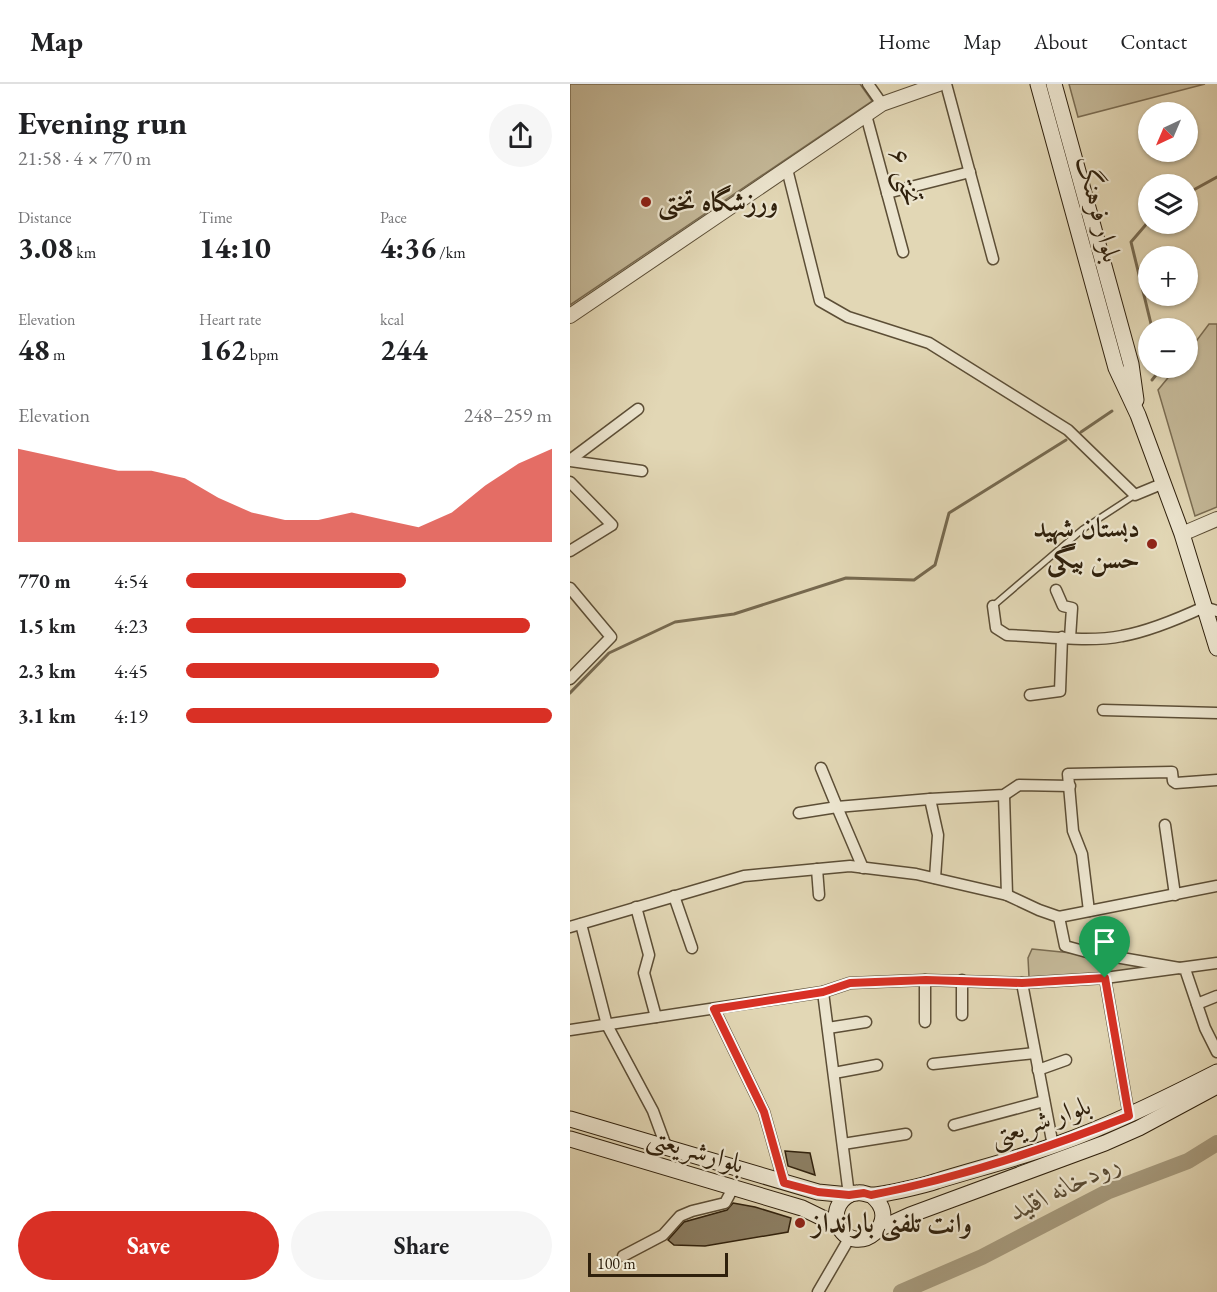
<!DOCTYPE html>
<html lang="en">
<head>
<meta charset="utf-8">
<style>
  :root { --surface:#fff; --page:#f6f6f6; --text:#202124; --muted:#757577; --line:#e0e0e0; --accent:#d93025 }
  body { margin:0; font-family:"EB Garamond",Amiri,serif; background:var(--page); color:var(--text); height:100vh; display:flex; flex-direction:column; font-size:22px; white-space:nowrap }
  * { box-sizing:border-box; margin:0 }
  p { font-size:20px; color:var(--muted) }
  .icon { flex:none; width:33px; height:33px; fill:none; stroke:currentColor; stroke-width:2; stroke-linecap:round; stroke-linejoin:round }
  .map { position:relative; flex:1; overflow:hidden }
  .details { display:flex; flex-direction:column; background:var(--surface); width:570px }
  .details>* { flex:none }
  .needle { width:39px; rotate:224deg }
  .tools { position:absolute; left:568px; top:18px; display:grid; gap:12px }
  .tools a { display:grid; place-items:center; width:60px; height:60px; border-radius:50%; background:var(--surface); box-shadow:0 2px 4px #0004; font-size:30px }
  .scale { position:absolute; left:18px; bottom:15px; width:140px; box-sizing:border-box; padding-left:6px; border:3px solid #2f200c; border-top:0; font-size:16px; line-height:21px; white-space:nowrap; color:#2f200c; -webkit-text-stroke:4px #ece5cf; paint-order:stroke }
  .pin { position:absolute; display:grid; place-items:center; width:51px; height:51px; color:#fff; margin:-62px -26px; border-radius:50% 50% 50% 0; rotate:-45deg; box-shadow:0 0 6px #0007 }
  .pin .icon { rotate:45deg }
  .round { display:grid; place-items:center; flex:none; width:63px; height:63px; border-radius:32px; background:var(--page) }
  .overview { display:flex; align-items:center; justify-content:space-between; height:102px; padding:0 18px }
  h1 { font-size:33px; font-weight:700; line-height:45px }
  .metrics { display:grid; grid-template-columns:repeat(3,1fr); gap:9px; height:102px; padding:6px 18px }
  .metrics div { display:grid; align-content:center }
  .metrics b { font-size:30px; font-weight:700 }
  .metrics small { font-size:16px; font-weight:400 }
  .metrics p { font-size:16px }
  .chart { height:168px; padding:12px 18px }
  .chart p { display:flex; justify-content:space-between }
  .chart svg { width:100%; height:108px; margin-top:6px; fill:var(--accent); opacity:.7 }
  .action { display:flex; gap:12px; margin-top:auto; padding:12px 18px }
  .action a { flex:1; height:69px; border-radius:36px; background:var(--accent); color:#fff; font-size:24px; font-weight:700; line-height:69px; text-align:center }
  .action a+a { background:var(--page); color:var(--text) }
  ul { padding:0 18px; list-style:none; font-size:20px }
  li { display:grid; grid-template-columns:96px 72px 1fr; align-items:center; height:45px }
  li i { height:15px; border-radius:8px; background:var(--accent) }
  header { display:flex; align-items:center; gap:36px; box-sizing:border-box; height:84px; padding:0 30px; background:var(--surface); border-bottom:2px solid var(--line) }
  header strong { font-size:28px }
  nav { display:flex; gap:33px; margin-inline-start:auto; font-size:21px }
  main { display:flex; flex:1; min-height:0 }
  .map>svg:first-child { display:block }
</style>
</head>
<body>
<header>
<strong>Map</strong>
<nav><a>Home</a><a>Map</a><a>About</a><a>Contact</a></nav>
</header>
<main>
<section class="details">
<div class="overview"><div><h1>Evening run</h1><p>21:58 · 4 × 770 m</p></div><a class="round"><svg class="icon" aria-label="share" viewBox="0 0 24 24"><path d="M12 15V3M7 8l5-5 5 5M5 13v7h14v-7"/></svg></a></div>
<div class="metrics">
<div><p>Distance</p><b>3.08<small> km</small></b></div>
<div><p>Time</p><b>14:10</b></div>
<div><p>Pace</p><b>4:36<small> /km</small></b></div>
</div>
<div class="metrics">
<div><p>Elevation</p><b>48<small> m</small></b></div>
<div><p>Heart rate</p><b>162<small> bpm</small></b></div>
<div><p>kcal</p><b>244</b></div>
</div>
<div class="chart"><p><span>Elevation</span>248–259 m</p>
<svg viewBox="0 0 160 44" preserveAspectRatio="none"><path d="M0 44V6L10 9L20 12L30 15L40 15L50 18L60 26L70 32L80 35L90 35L100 32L110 35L120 38L130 32L140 21L150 12L160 6V44z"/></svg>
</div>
<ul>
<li><b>770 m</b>4:54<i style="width:60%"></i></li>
<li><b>1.5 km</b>4:23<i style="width:94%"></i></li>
<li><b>2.3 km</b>4:45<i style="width:69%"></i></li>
<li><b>3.1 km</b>4:19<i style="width:100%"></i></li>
</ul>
<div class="action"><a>Save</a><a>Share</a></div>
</section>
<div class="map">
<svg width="647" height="1208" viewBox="0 0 647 1208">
  <rect width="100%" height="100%" fill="#e2d7b5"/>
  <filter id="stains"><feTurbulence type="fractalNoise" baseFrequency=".00333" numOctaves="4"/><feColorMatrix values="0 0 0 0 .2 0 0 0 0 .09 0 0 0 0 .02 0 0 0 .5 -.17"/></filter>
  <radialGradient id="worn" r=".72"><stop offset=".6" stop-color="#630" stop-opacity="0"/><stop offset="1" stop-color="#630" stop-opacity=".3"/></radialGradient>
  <g fill="#c4b898" stroke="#7a6c52" stroke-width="1.5">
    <polygon points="0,0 290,0 302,17 0,221"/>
    <polygon points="499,0 635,0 508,33"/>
    <polygon points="639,240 647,240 647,423 625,432 588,306 606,284 618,284 618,268"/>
    <polygon points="462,865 590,878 589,883 498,893 459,893 458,874"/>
  </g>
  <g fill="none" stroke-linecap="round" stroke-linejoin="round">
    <g stroke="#76694f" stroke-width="3">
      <polyline points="618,109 647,93"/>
      <polyline points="579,137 561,158 582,244"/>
      <polyline points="582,296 586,291 585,284"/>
      <polyline points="511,348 542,327"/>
      <polyline points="0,609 39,569 105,538 164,530 276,494 344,496 365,481 379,429 496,356"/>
    </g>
    <polyline stroke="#a5997c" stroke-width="16" points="331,1208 412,1173 539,1107 618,1077 647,1059"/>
  </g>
  <g fill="#8c7f64" stroke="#2f200c" stroke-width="1.5">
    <polygon points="215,1067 240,1069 245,1091 218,1082"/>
    <polygon points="163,1119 185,1123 221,1134 218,1148 135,1162 104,1161 98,1156 114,1138 157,1126"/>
  </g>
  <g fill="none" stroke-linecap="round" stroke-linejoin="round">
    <defs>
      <polyline id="service" points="423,522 513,445 565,411"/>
      <g id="minor">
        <polyline points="298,0 312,20"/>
        <polyline points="376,0 423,175"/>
        <polyline points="296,31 333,168"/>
        <polyline points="217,85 250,217 278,233 359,259 498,346 565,411 594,399"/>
        <polyline points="317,109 400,88"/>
        <polyline points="0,376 68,325"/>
        <polyline points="0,377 72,387"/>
        <polyline points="0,398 42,441 0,467"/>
        <polyline points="0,504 41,553 0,595"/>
        <polyline points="486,506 493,522 502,524 500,554"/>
        <path d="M423 522 426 544 437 551C472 552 518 559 552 552 580 547 608 535 634 523L647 527"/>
        <polyline points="460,611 490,607 492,553"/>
        <polyline points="533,626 647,629"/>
        <polyline points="434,711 437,811"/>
        <polyline points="360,715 368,751 365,794"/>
        <polyline points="229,729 267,723 251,684"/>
        <polyline points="595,741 605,811"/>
        <polyline points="293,784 267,723 360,715 434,711 449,701 500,702"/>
        <polyline points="247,785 249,811"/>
        <polyline points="104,812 122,864"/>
        <polyline points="66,823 79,871 74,889 86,933"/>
        <polyline points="519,827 512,770 503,747 498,690 602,688 603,697 606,699 647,696"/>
        <polyline points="489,833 495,862 517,868 615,885 635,944 647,968"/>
        <polyline points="11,840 37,941 83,1027 97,1065"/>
        <polyline points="0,843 174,792 280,782 346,790 437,811 469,826 489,833 647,802"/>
        <polyline points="535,894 559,1032"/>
        <polyline points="452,899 483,1062"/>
        <polyline points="253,908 279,1111"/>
        <polyline points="627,920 647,912"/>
        <polyline points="144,925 194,1028 214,1099"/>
        <polyline points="392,931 392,896"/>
        <polyline points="355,938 355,896"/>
        <polyline points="258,944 296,938"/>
        <polyline points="0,946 253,908 280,899 355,896 452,899 535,894 647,879"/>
        <polyline points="363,980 465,969"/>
        <polyline points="468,986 496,976"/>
        <polyline points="264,989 307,981"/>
        <polyline points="384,1041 474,1017"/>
        <polyline points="273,1060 336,1050"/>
        <polyline points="53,1172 93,1151 110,1132 122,1127 155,1119 163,1104"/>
        <polyline points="248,1208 280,1153"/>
      </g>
      <g id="tertiary">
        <polyline points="0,232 312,20 369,0"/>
        <polyline points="612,450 647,435"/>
      </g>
      <g id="secondary">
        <polyline points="468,0 546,284 568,331 612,450 647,564"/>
        <polyline points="484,0 561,280 566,316"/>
        <polyline points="0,1035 248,1108 279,1111"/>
        <polyline points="0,1055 232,1124 269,1142"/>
        <path d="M301 1111C335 1137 287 1175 269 1143 266 1137 265 1128 269 1121 272 1115 279 1109 287 1109 292 1108 295 1110 300 1111 310 1112 356 1101 367 1097 406 1085 446 1075 485 1061 541 1041 594 1015 647 988"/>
        <polyline points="309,1145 340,1131 535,1059 569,1044 647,1002"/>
      </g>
    </defs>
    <use href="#service" stroke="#5c4e36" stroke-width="8"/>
    <use href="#minor" stroke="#5c4e36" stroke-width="13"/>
    <use href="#tertiary" stroke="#5c4e36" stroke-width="16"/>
    <use href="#secondary" stroke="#2f200c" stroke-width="17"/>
    <use href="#service" stroke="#ece5cf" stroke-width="5"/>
    <use href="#minor" stroke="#ece5cf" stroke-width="10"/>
    <use href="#tertiary" stroke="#ece5cf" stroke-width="14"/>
    <use href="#secondary" stroke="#ece5cf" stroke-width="15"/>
  </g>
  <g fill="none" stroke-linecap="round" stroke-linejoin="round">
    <defs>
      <path id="route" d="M535 894 559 1032C475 1065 390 1094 301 1111L294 1109 279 1111 248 1108 214 1099 194 1028 144 925 253 908 280 899 356 896 452 899Z"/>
    </defs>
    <use href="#route" stroke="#fff" stroke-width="12"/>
    <use href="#route" stroke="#d93025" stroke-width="8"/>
  </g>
  <g fill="#8f2418" stroke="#ece5cf" stroke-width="2">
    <circle cx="76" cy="118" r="6"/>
    <circle cx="582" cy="460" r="6"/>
    <circle cx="230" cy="1139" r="6"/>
  </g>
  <g text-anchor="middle" stroke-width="4.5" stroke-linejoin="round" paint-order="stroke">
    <g font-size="27" fill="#2f200c" stroke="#ece5cf">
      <text transform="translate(336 93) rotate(75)" y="9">تختی ۶</text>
      <text transform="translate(529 125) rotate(75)" y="9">بلوار فرهنگ</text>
      <text transform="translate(470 1037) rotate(-19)" y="9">بلوار شریعتی</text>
      <text transform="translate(126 1066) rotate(17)" y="9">بلوارشریعتی</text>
    </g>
    <g font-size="27" font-weight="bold" fill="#2f200c" stroke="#ece5cf" text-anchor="start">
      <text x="88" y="127">ورزشگاه تختی</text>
      <text x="570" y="453" text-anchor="end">دبستان شهید<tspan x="570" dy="31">حسن بیگی</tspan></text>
      <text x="242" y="1148">وانت تلفنی بارانداز</text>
    </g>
    <g font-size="28" font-style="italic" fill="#584a33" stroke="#ece5cf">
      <text transform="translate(494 1102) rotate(-26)" y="10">رودخانه اقلید</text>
    </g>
  </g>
  <rect width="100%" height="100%" filter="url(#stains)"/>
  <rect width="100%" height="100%" fill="url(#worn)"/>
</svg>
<div class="tools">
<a><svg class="needle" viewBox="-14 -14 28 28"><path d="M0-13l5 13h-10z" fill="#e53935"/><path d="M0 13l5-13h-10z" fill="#757577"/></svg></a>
<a><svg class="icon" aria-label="layers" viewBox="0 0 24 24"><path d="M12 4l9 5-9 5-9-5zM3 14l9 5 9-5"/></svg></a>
<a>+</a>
<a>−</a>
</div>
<div class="scale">100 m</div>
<div class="pin" style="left:535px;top:894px;background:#1e9e55"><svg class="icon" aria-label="arrive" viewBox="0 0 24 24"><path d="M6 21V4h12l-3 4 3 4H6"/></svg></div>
</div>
</main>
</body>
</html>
